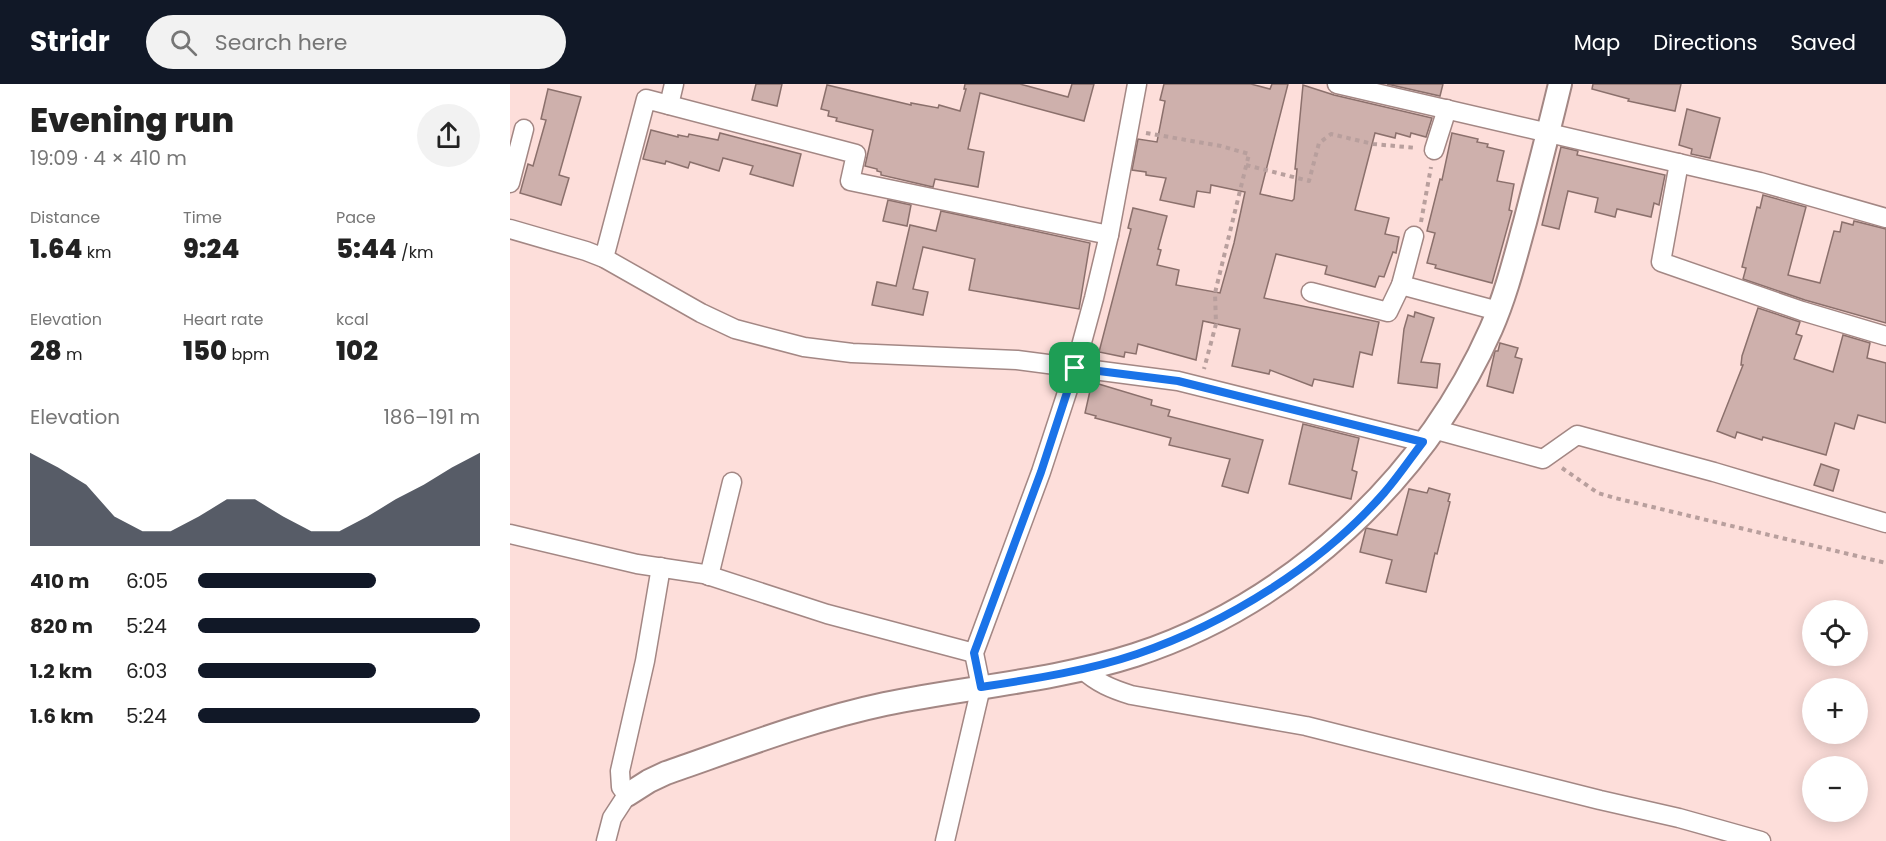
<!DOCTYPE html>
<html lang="en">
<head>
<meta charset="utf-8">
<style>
  :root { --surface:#fff; --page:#f2f2f2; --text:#222; --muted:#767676; --accent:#111827 }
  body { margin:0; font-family:Poppins,sans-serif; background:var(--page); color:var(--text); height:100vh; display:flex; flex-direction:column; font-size:22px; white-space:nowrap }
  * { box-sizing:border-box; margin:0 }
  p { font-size:20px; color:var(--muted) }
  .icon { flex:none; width:33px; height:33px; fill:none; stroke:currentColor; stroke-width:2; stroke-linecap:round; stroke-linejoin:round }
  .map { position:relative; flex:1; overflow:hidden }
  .drawer { display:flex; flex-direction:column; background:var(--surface); width:510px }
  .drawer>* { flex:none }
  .controls { position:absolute; left:1292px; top:516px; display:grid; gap:12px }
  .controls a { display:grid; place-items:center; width:66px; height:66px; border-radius:50%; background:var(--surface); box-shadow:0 3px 15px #0003; font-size:30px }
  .pin { position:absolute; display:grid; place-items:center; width:51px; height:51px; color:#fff; margin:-26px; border-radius:12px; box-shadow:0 3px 9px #0006 }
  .round { display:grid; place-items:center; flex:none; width:63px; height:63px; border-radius:32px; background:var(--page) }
  .head { display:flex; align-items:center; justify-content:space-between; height:102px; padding:0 30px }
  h1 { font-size:33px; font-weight:800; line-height:45px }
  .figures { display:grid; grid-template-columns:repeat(3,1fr); gap:9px; height:102px; padding:6px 30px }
  .figures div { display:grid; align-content:center }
  .figures b { font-size:26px; font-weight:800 }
  .figures small { font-size:16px; font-weight:400 }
  .figures p { font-size:16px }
  .chart { height:168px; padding:12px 30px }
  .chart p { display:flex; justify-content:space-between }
  .chart svg { width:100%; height:108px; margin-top:6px; fill:var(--accent); opacity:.7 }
  ul { padding:0 30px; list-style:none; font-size:20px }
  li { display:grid; grid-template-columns:96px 72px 1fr; align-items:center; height:45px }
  li i { height:15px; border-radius:8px; background:var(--accent) }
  header { display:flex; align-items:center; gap:36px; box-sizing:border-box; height:84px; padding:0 30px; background:var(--accent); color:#fff }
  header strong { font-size:28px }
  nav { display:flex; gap:33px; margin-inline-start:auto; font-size:21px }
  .search { width:420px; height:54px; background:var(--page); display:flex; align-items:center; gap:15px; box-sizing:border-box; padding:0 21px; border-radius:33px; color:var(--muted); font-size:22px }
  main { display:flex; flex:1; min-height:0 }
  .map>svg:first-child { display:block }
</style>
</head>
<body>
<header>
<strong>Stridr</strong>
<div class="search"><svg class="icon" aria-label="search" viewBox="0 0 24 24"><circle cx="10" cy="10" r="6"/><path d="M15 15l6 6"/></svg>Search here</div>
<nav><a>Map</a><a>Directions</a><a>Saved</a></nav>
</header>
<main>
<section class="drawer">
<div class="head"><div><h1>Evening run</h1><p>19:09 · 4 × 410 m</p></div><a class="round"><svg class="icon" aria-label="share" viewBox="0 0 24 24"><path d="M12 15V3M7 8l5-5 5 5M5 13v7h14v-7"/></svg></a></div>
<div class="figures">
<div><p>Distance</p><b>1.64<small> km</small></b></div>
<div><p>Time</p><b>9:24</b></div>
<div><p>Pace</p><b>5:44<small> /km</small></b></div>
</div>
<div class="figures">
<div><p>Elevation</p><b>28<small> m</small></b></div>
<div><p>Heart rate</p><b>150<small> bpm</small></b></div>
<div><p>kcal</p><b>102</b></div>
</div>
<div class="chart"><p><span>Elevation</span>186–191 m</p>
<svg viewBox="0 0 160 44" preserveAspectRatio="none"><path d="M0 44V6L10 12L20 19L30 32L40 38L50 38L60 32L70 25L80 25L90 32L100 38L110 38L120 32L130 25L140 19L150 12L160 6V44z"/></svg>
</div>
<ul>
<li><b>410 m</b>6:05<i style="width:63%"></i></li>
<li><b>820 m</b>5:24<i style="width:100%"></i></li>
<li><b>1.2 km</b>6:03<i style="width:63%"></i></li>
<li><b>1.6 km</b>5:24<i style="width:100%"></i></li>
</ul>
</section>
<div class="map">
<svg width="1376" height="757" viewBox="0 0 1376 757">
  <rect width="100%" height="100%" fill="#fddeda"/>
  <g fill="#ceb0ac" stroke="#8b706c" stroke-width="1.5">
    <polygon points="246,0 272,0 267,22 242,16"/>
    <polygon points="455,0 510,0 558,13 562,0 584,0 574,37 470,9 458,65 474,68 468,103 425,95 423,103 371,91 371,88 367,87 367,85 355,82 363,46 326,37 327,34 318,32 319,27 311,25 317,1 401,21 401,19 428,24 429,21 450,27 456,5 454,5"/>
    <polygon points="654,0 741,0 760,5 762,0 778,0 750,110 782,117 784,115 787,85 785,85 793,1 824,11 922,34 916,53 901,49 900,53 886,49 885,54 865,49 845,126 879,134 875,150 889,153 886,169 883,168 874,193 869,192 865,203 815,190 817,182 766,170 754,214 869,238 862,271 850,268 843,303 804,295 802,302 760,286 759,290 722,282 730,245 693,237 686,276 628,260 626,270 615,268 614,273 589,268 621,145 618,144 623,124 657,132 648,165 651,166 647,181 669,186 666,201 710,209 724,159 735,108 701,101 700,109 687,107 684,123 650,116 656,94 636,91 636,88 622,86 628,55 647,58 655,17 650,16"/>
    <polygon points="877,0 933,0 930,12"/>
    <polygon points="1083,0 1171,0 1165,27 1118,17 1119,15 1082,5"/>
    <polygon points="38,5 71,13 49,91 59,94 51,121 10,109 18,80 23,82 36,36 31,35"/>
    <polygon points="1177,25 1210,34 1200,74 1181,70 1182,65 1169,61"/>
    <polygon points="141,46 168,53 168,51 178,53 179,50 208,56 210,49 291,70 283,102 240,90 243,82 213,74 209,87 180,78 178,84 156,77 155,80 133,75"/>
    <polygon points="942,49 968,55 967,58 978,60 977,63 994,67 987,97 1004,100 999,126 1002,127 982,199 925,184 926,181 917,179 925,149 917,147 930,95 932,96"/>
    <polygon points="1051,63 1068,67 1067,71 1155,91 1149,121 1144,119 1141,133 1107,125 1105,133 1085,128 1088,114 1058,107 1049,145 1032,141"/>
    <polygon points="1253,111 1296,123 1278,191 1310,199 1324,147 1330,148 1332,138 1343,141 1344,137 1376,145 1376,239 1295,216 1233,195 1236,184 1232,183 1247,123 1250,124"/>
    <polygon points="378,116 401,121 397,142 373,137"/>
    <polygon points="431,127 580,159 569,225 459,206 465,175 413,163 403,205 418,208 413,231 362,221 367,198 386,202 400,141 426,147"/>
    <polygon points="1248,224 1290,238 1286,250 1292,252 1284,275 1323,288 1333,251 1360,259 1357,274 1376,279 1376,339 1348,331 1344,345 1325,339 1316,371 1253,353 1252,356 1227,348 1225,354 1207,347 1233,281 1231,281 1232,272"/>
    <polygon points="905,228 924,234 911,278 930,280 927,304 888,299 894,245 898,231 904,233"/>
    <polygon points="990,259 1008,264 1005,273 1012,275 1003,309 977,302 985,267 988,267"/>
    <polygon points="582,298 642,316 641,321 660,326 658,332 753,356 738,409 712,402 720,375 659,361 661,354 585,334 586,332 575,329"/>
    <polygon points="793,340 849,354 842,386 847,388 841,415 779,400"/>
    <polygon points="1311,380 1329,386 1323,407 1304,401"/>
    <polygon points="919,404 940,410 938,417 940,418 927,470 925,469 916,508 876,499 882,476 850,468 856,444 887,451 899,405 917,409"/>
  </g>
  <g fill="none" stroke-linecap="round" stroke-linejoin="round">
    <defs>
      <g id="minor">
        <polyline points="827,0 1250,98 1376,134"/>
        <polyline points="159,21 164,0"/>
        <polyline points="924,66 937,25"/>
        <polyline points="1169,79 1151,178 1292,227 1376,252"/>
        <polyline points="0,99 14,45"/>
        <polyline points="0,145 76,167 94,174 191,229 225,245 294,263 342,269 507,276 668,297 913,358"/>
        <polyline points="94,174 136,15 346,70 340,97 599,151"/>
        <polyline points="891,201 988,227"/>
        <polyline points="801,208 878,228 891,201 904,152"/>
        <polyline points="923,345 1033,375 1067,351 1204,388 1376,439"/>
        <polyline points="0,450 127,480 194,490 317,530 464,569"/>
        <polyline points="199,492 222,398"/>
        <path d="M572 585C587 599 602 605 621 611L796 642 1090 716 1169 734 1251 757"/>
        <polyline points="96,757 102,734 117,711 111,703 110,687 135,577 151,483"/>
        <polyline points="435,757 471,603 464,569 531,388 565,284 584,214 599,151 627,0"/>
      </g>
      <path id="tertiary" d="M117 711 139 697 156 689C228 664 300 636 375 620 458 603 544 597 625 571 781 520 915 394 981 245 996 211 1005 174 1015 138 1027 92 1039 46 1050 0"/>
    </defs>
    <use href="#minor" stroke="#a38784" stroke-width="21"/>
    <use href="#tertiary" stroke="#a38784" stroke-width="26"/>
    <g stroke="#b89f9d" stroke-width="4" stroke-dasharray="4.5 4.5" stroke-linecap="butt">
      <polyline points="636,49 711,62 739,70 705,209 706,240 694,285"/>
      <polyline points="736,81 799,97 809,59 821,50 863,60 907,64"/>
      <polyline points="911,138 921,83"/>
      <polyline points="1052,384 1088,409 1105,414 1376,479"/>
    </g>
    <use href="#minor" stroke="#fff" stroke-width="18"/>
    <use href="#tertiary" stroke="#fff" stroke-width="22"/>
  </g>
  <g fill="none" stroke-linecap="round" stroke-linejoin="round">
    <defs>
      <path id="route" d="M565 284 668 297 913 358C900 375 888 393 874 409 811 481 717 539 627 570 577 587 523 595 471 603L464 569 531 388Z"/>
    </defs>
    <use href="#route" stroke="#fff" stroke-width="12"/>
    <use href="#route" stroke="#1a73e8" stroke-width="8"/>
  </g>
</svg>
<div class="controls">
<a><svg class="icon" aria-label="locate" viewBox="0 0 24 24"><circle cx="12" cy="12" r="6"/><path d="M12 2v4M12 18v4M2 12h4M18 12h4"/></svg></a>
<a>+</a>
<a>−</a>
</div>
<div class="pin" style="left:565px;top:284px;background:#1e9e55"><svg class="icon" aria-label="arrive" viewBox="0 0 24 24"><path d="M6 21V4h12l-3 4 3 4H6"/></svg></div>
</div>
</main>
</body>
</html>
